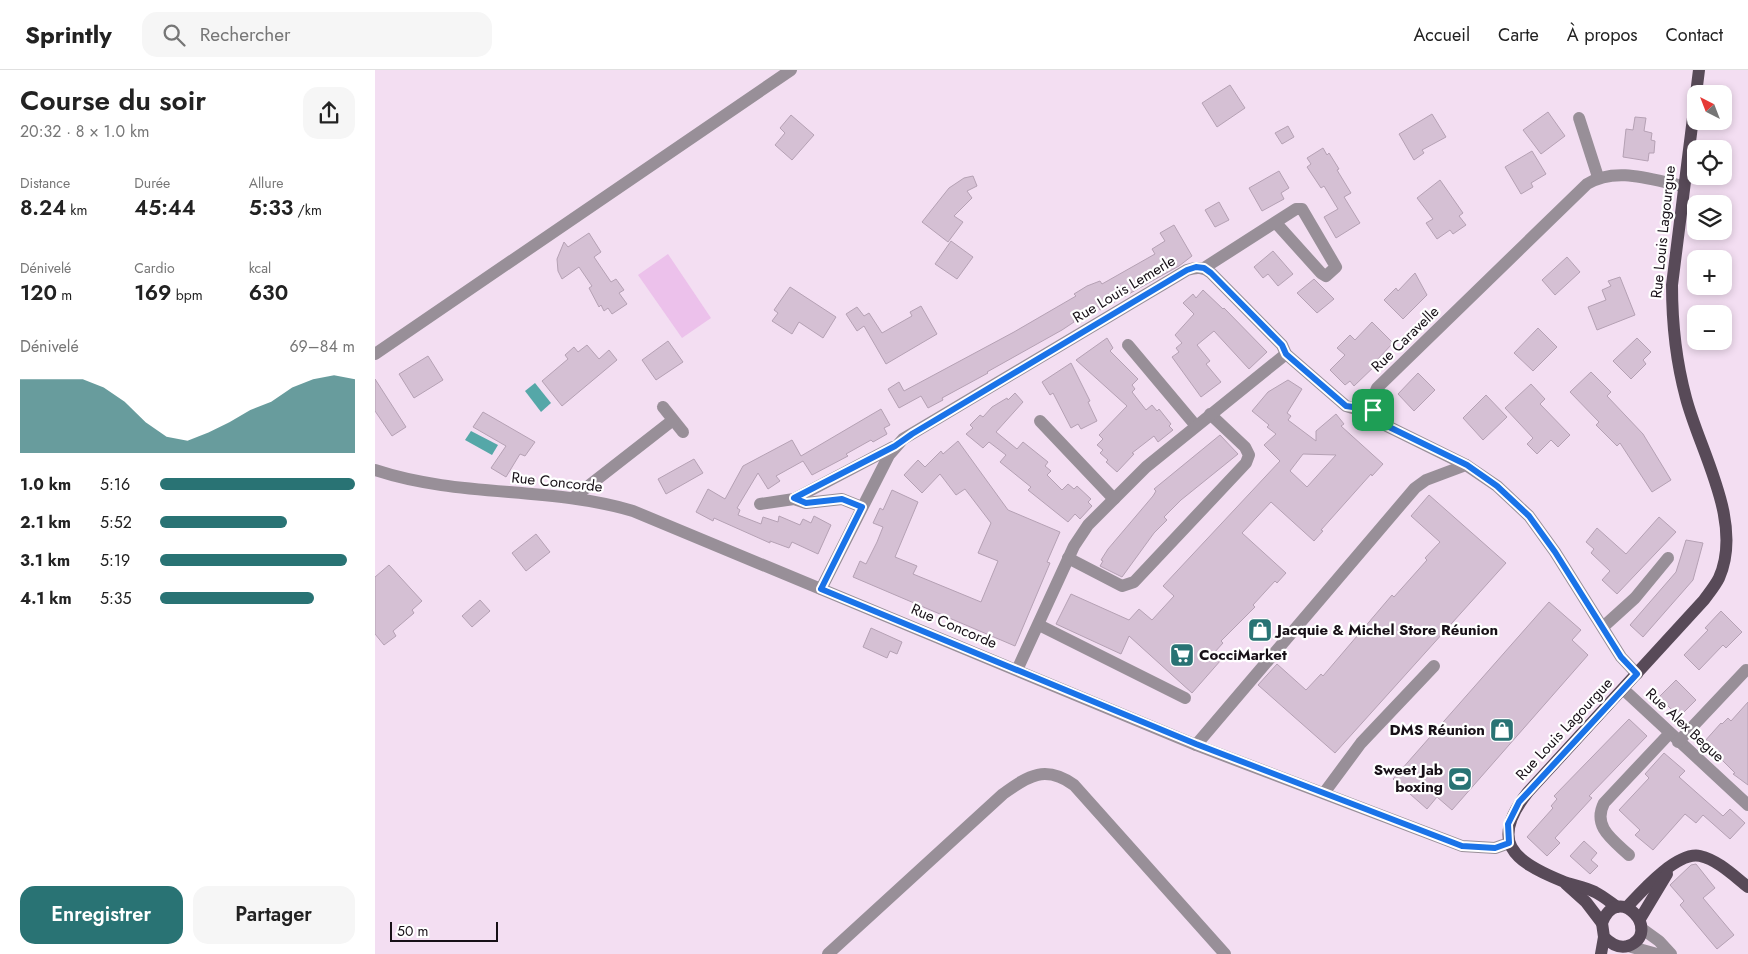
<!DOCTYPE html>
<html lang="fr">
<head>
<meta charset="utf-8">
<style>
  :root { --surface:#fff; --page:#f6f6f6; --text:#222; --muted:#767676; --line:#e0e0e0; --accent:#297374 }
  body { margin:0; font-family:Jost,sans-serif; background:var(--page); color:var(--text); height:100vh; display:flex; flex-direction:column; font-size:19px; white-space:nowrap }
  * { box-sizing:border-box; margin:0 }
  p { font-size:16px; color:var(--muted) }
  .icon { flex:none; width:28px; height:28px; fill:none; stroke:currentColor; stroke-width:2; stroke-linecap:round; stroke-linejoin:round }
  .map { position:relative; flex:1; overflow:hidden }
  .details { display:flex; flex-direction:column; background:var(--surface); width:375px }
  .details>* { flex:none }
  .needle { width:32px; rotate:318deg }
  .tools { position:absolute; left:1312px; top:15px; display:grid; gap:10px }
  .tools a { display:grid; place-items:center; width:45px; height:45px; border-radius:10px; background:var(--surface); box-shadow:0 2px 8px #0003; font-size:25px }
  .scale { position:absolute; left:15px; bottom:12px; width:108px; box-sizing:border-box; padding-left:5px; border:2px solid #171017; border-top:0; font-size:14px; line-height:18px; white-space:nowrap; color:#171017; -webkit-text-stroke:4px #fff; paint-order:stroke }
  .pin { position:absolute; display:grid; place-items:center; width:42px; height:42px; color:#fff; margin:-21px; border-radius:10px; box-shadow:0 2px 8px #0006 }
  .round { display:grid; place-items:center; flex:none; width:52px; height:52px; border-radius:15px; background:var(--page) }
  .head { display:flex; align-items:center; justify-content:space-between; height:85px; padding:0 20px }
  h1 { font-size:28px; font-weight:600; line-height:38px }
  .figures { display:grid; grid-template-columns:repeat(3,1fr); gap:8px; height:85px; padding:5px 20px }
  .figures div { display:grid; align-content:center }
  .figures b { font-size:21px; font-weight:600 }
  .figures small { font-size:14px; font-weight:400 }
  .figures p { font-size:14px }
  .chart { height:140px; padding:10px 20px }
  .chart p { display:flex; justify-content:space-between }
  .chart svg { width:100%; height:90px; margin-top:5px; fill:var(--accent); opacity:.7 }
  .action { display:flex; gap:10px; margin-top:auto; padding:10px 20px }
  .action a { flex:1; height:58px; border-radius:15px; background:var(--accent); color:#fff; font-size:20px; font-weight:600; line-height:58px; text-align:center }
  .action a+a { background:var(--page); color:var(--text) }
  ul { padding:0 20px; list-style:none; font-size:16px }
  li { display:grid; grid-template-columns:80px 60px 1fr; align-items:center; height:38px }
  li i { height:12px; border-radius:6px; background:var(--accent) }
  header { display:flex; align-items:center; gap:30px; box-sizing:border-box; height:70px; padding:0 25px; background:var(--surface); border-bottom:1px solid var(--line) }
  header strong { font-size:24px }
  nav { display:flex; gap:28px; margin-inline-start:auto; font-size:18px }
  .search { width:350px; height:45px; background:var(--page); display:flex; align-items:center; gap:12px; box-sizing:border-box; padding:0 18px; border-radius:15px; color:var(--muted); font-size:19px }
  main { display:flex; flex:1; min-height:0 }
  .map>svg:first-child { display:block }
</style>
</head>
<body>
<header>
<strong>Sprintly</strong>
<div class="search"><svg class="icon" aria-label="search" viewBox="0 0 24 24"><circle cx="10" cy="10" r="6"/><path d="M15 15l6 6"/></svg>Rechercher</div>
<nav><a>Accueil</a><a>Carte</a><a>À propos</a><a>Contact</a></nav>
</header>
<main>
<section class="details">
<div class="head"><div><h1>Course du soir</h1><p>20:32 · 8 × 1.0 km</p></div><a class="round"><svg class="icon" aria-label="share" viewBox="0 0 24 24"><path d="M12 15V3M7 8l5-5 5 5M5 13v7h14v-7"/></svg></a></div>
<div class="figures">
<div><p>Distance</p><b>8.24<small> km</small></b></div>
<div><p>Durée</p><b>45:44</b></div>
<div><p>Allure</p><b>5:33<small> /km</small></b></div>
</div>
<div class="figures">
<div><p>Dénivelé</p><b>120<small> m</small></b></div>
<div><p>Cardio</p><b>169<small> bpm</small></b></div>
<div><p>kcal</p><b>630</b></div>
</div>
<div class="chart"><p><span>Dénivelé</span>69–84 m</p>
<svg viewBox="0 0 160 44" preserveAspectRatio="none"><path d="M0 44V8L10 8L20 8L30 8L40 12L50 19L60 29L70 36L80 38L90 34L100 29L110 23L120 19L130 12L140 8L150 6L160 8V44z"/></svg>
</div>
<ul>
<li><b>1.0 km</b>5:16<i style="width:100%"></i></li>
<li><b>2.1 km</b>5:52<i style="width:65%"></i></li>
<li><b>3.1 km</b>5:19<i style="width:96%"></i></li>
<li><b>4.1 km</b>5:35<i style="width:79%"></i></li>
</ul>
<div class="action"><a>Enregistrer</a><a>Partager</a></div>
</section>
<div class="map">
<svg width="1373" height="884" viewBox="0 0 1373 884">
  <rect width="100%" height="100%" fill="#f3def2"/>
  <polygon fill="#ecc1eb" points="293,184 336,248 307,268 263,205"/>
  <g fill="#55a7a8">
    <polygon points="160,313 176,333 166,342 150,321"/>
    <polygon points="96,361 123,375 117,385 90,370"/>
  </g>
  <g fill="#d5c0d4" stroke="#b5a1b4" fill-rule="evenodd">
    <polygon points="855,15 870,38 842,57 827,33"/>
    <polygon points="1173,42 1190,66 1166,84 1148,60"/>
    <polygon points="1057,44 1071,67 1047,80 1049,83 1039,90 1024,64"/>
    <polygon points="416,45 439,65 417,90 400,75 410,63 405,58"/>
    <polygon points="1260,47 1271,48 1269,61 1277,63 1276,70 1280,71 1279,83 1274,83 1273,91 1248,87 1251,59 1258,60"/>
    <polygon points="913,56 919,67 907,74 900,63"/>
    <polygon points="948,78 952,85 954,83 964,99 962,100 976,123 969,127 985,153 961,168 949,147 963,139 949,116 946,118 932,97 936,94 932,88"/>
    <polygon points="1157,81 1171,104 1156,113 1158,117 1146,124 1130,97"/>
    <polygon points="904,101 914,118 906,123 909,129 887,141 874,118"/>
    <polygon points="598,106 602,116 592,121 597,128 579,146 588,152 573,172 547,152 574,118 589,108"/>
    <polygon points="1065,110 1088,143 1084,146 1091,155 1078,164 1075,160 1062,169 1051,153 1058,149 1042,128"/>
    <polygon points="844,132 854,150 840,157 830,140"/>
    <polygon points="799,155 817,186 804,196 725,240 723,236 698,250 699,252 687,260 612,302 613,303 567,328 568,330 553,338 546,326 524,338 513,319 524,312 529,321 639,262 701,226 699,224 712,216 725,211 727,214 780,184 777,179 790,171 785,163"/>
    <polygon points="214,163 226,182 219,187 236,212 241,209 249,220 244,223 252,234 237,244 233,238 229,241 226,235 224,237 214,218 217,216 204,197 187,209 183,201 182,189 189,172 193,177"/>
    <polygon points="576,171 598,187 582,209 560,194"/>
    <polygon points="898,181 918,204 903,216 893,204 888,208 879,197"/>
    <polygon points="1192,187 1205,202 1180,225 1167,210"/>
    <polygon points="1040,203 1052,225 1028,249 1009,230 1021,218 1023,221"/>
    <polygon points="1245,207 1260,245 1222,260 1213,237 1231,230 1227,220 1236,216 1233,211"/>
    <polygon points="939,209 959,229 942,243 922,223"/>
    <polygon points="415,217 461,247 448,268 424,252 417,264 397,251 403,243 399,240"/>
    <polygon points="828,220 848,239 849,238 892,282 874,299 839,261 822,275 835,291 831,294 846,312 826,327 797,287 804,282 801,278 807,273 800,265 819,244 808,233 818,224 821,228"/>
    <polygon points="546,236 562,264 511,294 489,256 482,261 471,244 482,237 489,246 494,243 507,263 537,246 535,242"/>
    <polygon points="997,252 1018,273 1002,290 1004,292 979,316 975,311 970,315 955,300 970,285 962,278 975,265 980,270"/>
    <polygon points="1163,258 1182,277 1158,301 1139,283"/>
    <polygon points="732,268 738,278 735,281 763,309 757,315 760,319 757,322 771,340 777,335 782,341 784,339 796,354 794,356 798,360 783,372 779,366 757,383 759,384 742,402 731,392 733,390 725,383 728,380 722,375 728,369 724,365 752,336 701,290"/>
    <polygon points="1262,268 1276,282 1268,290 1271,294 1256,309 1238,291"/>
    <polygon points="293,271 308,292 281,310 267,290"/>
    <polygon points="212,275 224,289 234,280 242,290 187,336 167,311 193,289 190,285 199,277 203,282"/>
    <polygon points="53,286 68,310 39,328 24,304"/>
    <polygon points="696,293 715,331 713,332 722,351 706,359 703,354 696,358 678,323 675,325 667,312"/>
    <polygon points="1216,302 1236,322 1232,326 1268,364 1296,410 1277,422 1245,373 1242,376 1221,355 1224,352 1195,322"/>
    <polygon points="1043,303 1060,320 1039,341 1023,324"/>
    <polygon points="0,309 31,357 17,366 0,341"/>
    <path d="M913 310 927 319 912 343 916 346 913 350 941 371V361L961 344 969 354 966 356 1008 394 997 406 996 404 946 460 948 461 939 471 896 432 867 463 911 503 902 513 900 511 878 535 880 537 846 571 848 573 839 583 846 590 817 623 754 566 746 584 681 554 696 524 754 550 764 539 777 550 799 526 788 516 905 391 889 375 901 364 892 357 894 355 877 341 893 322ZM928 384 961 385 932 417 915 401Z"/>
    <polygon points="1156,314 1170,329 1165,334 1195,365 1183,377 1176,370 1162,384 1152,374 1158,368 1130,338"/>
    <polygon points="640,323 648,332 621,362 642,379 648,372 673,392 670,396 676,401 672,405 687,420 693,414 699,419 702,416 716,429 713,432 717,436 705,449 700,444 693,452 653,420 656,417 625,392 631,385 614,372 608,378 591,364 598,358 595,355 605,345 608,347 617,337 632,328 633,330"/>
    <polygon points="1111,325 1132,347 1108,370 1088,348"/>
    <polygon points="506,339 515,355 509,358 512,364 498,372 496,370 471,384 473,386 437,405 428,391 401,406 405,411 393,419 383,403 362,438 365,440 363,445 386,454 388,447 403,452 404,446 425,455 428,449 436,453 439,446 456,455 443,484 417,472 414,478 395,471 395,473 339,448 338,451 321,442 333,419 350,429 368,396 417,370 426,386"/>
    <polygon points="108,342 160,372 150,386 145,384 131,407 116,398 131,376 98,357"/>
    <polygon points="845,365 863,384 806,430 789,447 792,450 779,463 747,507 725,496 728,491 726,490 733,479 778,426 781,421 779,419"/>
    <polygon points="583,371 633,440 685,462 672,492 675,493 640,576 478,507 485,491 491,494 502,472 508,457 498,453 505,438 508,440 517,420 543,432 520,487 542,496 538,504 606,532 623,491 603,483 616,453 590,419 581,425 565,404 547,423 529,405 543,390 550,397 566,381 568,384"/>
    <polygon points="319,389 328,403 291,424 283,409"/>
    <polygon points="1054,425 1131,493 960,683 883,615 902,594 931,620 946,604 948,606 1017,525 1019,527 1052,490 1050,488 1065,472 1036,446"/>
    <polygon points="1284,447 1301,462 1242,524 1227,510 1235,501 1216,483 1219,479 1211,472 1222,458 1251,484"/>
    <polygon points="161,464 175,482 151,501 137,483"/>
    <polygon points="1311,470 1328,473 1318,510 1268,567 1255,555 1301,502"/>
    <polygon points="14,495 47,531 37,540 39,543 18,561 21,566 9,575 0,564 0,507"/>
    <polygon points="105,530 115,541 97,557 87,546"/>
    <polygon points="1174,532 1206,560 1197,570 1213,585 1077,740 1062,727 1052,739 1018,709"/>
    <polygon points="1346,541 1367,562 1351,578 1348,575 1324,600 1309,585 1333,560 1330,558"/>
    <polygon points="496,558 527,572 522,584 515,581 512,588 488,577"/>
    <polygon points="1301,610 1321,630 1304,647 1284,627"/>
    <polygon points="1373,632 1373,715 1358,704 1360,703 1329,672 1346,653 1347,654 1353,648 1356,651"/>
    <polygon points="1254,649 1272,666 1214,726 1217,728 1180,768 1185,773 1172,786 1152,767 1178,738 1176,736 1182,729 1179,726"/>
    <polygon points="1289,683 1310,701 1304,707 1348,746 1355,739 1370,753 1355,769 1328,745 1321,753 1310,744 1278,780 1260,765 1265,760 1244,740 1274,708 1270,704"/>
    <polygon points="1209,771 1222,783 1216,790 1223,796 1215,804 1195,786"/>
    <polygon points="1321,794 1340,818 1328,828 1359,865 1342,879 1305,835 1309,831 1295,815 1316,795"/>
  </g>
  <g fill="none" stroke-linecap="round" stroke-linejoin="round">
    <g stroke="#988f98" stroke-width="12">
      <polyline points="1204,48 1223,107"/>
      <polyline points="829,198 921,139 927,139 961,197 951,206 946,203 901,153"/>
      <polyline points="753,275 821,356"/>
      <polyline points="0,284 416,0"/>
      <polyline points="288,337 308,362"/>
      <polyline points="665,351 739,429"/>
      <path d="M0 400C84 428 174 416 258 441L821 675 1087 776 1120 778 1134 773"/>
      <polyline points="198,428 298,350"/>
      <polyline points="419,429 518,377"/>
      <polyline points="385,434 419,429 431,433 467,429 487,437"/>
      <polyline points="693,488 747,516 759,512 871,393 874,385 870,377 835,344"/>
      <path d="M446 519 514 385 528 369 812 200C822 197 828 197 836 203L907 275 911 284 971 336 984 340H998"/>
      <polyline points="664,555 810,628"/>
      <polyline points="1228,557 1260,528 1293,488"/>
      <polyline points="642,600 699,476 713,455 771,397 911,284"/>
      <path d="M1262 604 1246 587 1180 482 1154 446 1122 416 1091 395 1008 354 998 340 997 330 1002 318 1212 114C1241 96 1277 110 1308 116"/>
      <polyline points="1248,619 1373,735"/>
      <polyline points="1303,672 1371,600"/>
      <polyline points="821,675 1040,418 1051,410 1091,395"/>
      <polyline points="949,723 986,673 1059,596"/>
      <path d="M1254 785C1238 770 1217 757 1229 733L1294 664"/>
      <polyline points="1266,858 1284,871 1296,884"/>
      <polyline points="1253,876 1282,884"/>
      <path d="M453 884 628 724C654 705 671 695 699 715L850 884"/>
    </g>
    <g stroke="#584a58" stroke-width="12">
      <polyline points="1191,814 1211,832 1227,853"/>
      <path d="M1242 837C1235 832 1228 826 1220 822 1209 817 1197 815 1187 811 1137 791 1114 771 1153 722L1329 530C1334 523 1340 516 1344 508 1369 452 1325 382 1311 328 1301 291 1297 253 1297 215L1324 0"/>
      <path d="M1252 837C1266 822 1302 781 1325 786 1343 790 1359 806 1373 817"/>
      <polyline points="1265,849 1292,804"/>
      <path d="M1226 884 1229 867 1227 853C1243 810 1289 863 1253 876 1243 879 1235 873 1229 867"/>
    </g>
  </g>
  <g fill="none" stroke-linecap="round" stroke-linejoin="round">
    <defs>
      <polygon id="route" points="821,197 829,198 836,203 907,275 911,284 971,336 998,340 1008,354 1092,395 1122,416 1154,446 1180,482 1246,587 1262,604 1144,732 1133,754 1134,773 1120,778 1087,776 821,674 446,519 487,437 467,429 431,433 419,428 520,376 537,364 812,200"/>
    </defs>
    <use href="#route" stroke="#fff" stroke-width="10"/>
    <use href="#route" stroke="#1a73e8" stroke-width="6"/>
  </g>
  <defs>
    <symbol id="shop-square" viewBox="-11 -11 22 22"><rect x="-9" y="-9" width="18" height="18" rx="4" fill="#297374" stroke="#fff"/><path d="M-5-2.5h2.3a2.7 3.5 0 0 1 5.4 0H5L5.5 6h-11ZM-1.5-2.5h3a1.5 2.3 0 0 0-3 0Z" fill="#fff"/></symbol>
    <symbol id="supermarket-square" viewBox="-11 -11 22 22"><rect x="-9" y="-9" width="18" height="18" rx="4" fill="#297374" stroke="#fff"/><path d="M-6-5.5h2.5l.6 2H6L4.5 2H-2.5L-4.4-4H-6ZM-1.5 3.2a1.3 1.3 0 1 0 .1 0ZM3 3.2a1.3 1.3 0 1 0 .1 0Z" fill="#fff"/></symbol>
    <symbol id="stadium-square" viewBox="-11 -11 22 22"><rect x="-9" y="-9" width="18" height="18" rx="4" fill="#297374" stroke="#fff"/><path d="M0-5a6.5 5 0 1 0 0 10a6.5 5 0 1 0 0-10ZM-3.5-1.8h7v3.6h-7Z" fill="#fff"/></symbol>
  </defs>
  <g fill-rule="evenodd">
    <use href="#shop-square" x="871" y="546" width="28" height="28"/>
    <use href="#supermarket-square" x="793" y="571" width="28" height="28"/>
    <use href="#shop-square" x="1113" y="646" width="28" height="28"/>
    <use href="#stadium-square" x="1071" y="695" width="28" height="28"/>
  </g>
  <g text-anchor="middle" stroke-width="4.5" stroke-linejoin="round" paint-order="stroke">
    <g font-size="15" fill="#171017" stroke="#fff">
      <text transform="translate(1288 162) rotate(-84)" y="5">Rue Louis Lagourgue</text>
      <text transform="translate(749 219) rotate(-31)" y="5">Rue Louis Lemerle</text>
      <text transform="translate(1030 269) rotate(-44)" y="5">Rue Caravelle</text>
      <text transform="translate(182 412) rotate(6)" y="5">Rue Concorde</text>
      <text transform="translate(579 556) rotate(23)" y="5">Rue Concorde</text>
      <text transform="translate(1310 655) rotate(43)" y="5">Rue Alex Begue</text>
      <text transform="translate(1189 659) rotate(-47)" y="5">Rue Louis Lagourgue</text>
    </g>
    <g font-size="15" font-weight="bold" fill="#171017" stroke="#fff" text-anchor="start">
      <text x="902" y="565">Jacquie &amp; Michel Store Réunion</text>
      <text x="824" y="590">CocciMarket</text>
      <text x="1110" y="665" text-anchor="end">DMS Réunion</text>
      <text x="1068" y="705" text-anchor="end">Sweet Jab<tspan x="1068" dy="17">boxing</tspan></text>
    </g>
  </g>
</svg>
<div class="tools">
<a><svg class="needle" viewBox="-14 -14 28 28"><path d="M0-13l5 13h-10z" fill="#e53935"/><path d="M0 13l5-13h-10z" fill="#767676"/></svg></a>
<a><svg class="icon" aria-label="locate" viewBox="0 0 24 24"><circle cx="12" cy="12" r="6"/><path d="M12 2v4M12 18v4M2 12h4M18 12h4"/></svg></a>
<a><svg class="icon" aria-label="layers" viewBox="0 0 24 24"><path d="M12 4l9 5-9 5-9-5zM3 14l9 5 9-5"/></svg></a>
<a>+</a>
<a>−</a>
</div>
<div class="scale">50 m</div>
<div class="pin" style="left:998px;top:340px;background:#1e9e55"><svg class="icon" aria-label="arrive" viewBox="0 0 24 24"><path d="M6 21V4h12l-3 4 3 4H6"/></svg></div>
</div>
</main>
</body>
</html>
